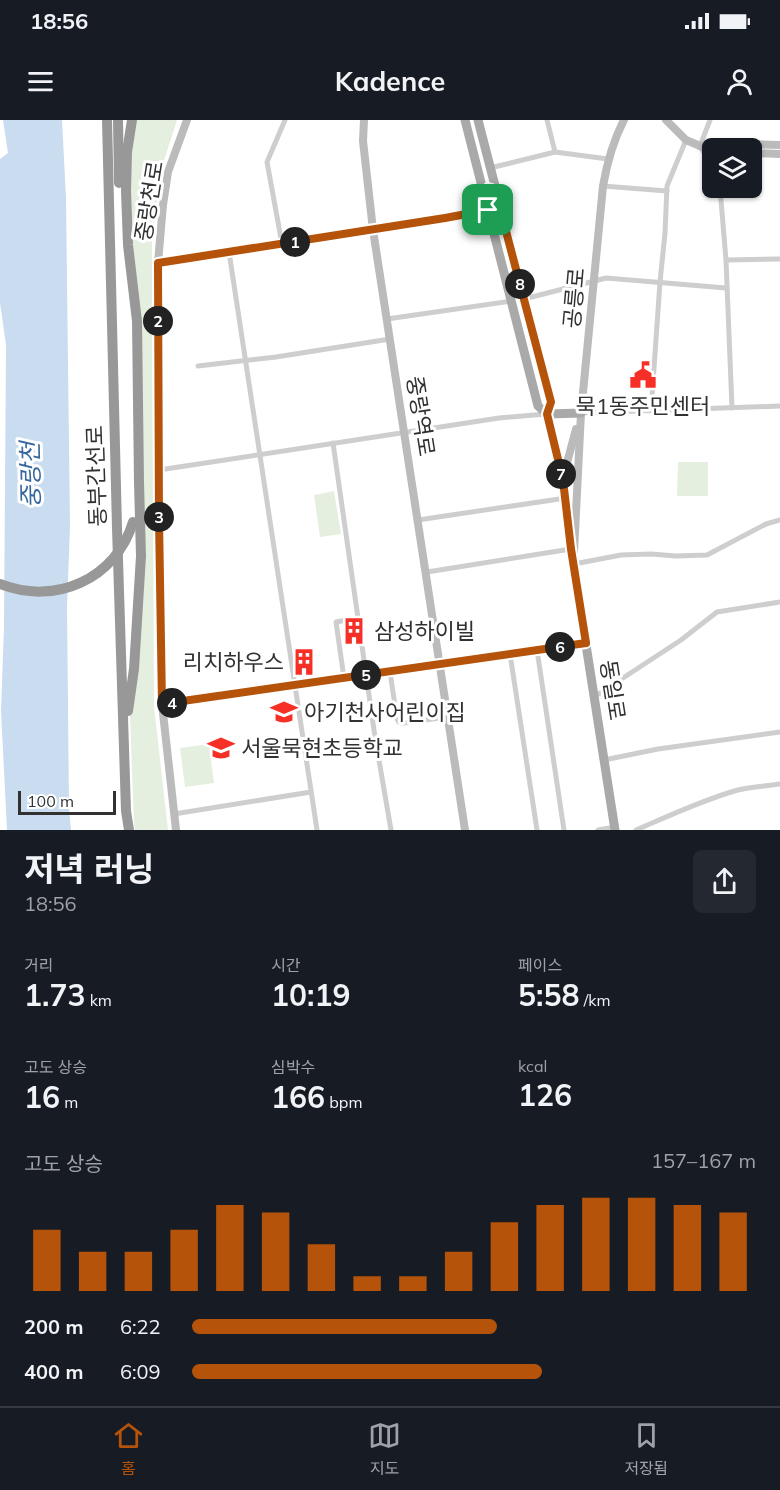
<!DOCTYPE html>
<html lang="ko">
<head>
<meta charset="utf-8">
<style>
  :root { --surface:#171b24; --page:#242831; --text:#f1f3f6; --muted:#9ea1a6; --line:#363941; --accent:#b45309 }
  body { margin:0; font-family:Mulish,"Noto Sans KR",sans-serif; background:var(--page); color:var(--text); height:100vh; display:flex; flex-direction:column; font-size:22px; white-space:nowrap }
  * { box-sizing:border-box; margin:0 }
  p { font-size:20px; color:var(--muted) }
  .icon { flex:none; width:33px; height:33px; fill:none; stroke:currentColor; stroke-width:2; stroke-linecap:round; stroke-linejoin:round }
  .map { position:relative; height:710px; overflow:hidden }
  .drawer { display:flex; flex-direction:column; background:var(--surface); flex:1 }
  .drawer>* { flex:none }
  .tools { position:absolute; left:702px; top:18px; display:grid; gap:12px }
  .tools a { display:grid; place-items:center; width:60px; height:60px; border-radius:9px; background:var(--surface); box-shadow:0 2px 4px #0004; font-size:30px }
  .scale { position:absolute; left:18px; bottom:15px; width:98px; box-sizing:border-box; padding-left:6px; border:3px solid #313131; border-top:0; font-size:16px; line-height:21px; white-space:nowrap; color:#313131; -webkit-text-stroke:4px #fff; paint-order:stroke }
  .pin { position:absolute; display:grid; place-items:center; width:51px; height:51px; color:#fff; margin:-26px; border-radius:12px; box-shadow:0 3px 9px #0006 }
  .km { position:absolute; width:30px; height:30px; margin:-15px; border-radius:50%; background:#222; color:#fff; font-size:16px; line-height:30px; text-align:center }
  .round { display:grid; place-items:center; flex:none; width:63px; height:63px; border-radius:9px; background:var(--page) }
  .headline { display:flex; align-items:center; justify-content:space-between; height:102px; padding:0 24px }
  h1 { font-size:33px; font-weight:700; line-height:45px }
  .metrics { display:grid; grid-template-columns:repeat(3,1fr); gap:9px; height:102px; padding:6px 24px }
  .metrics div { display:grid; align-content:center }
  .metrics b { font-size:30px; font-weight:700 }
  .metrics small { font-size:16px; font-weight:400 }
  .metrics p { font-size:16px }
  .chart { height:168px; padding:12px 24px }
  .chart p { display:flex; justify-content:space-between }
  .chart svg { width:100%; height:108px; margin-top:6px; stroke:var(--accent); stroke-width:6 }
  ul { padding:0 24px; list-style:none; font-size:20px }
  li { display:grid; grid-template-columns:96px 72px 1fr; align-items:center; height:45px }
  li i { height:15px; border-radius:8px; background:var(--accent) }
  .status { display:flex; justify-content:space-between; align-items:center; height:42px; padding:0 30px; background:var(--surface); direction:ltr }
  .status svg { height:16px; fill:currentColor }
  header { display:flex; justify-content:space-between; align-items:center; height:78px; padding:0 24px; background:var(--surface); font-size:27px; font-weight:700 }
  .tab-bar { display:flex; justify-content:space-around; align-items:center; height:84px; border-top:2px solid var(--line); background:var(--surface); font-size:16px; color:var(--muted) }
  .tab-bar a { display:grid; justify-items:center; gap:3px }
  .tab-bar .selected { color:var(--accent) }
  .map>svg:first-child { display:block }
</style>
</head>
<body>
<div class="status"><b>18:56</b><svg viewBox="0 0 49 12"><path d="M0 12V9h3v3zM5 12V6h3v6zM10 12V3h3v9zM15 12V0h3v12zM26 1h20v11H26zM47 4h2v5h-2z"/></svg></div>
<header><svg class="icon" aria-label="menu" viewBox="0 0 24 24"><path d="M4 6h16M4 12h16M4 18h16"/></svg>Kadence<svg class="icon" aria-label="person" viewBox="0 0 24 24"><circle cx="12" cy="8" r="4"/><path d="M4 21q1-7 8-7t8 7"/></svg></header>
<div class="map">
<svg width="780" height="710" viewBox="0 0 780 710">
  <rect width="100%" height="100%" fill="#fff"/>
  <g fill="#e5efdf">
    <polygon points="135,0 177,0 161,50 152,119 154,586 168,710 135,710 134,704 130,596 144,425 129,48"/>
    <polygon points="678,342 708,342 708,376 677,376"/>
    <polygon points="334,371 341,414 320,417 314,375"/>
    <polygon points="209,624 214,663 185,667 180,628"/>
  </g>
  <polygon fill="#c9dcf0" points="3,0 62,0 66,78 70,407 67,486 69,687 71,710 7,710 1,591 4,507 6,225 0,183 0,39 8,33"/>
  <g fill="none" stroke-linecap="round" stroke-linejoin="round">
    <g stroke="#cecece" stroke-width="5">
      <polyline points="547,0 555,32"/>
      <polyline points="710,0 700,26 712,46"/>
      <polyline points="490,48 555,32 608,39"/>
      <polyline points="603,66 667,71"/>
      <polyline points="720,68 726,140 732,288"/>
      <polyline points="282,124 267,42 285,0"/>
      <polyline points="229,132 317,710"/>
      <polyline points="726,140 780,139"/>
      <polyline points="158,143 445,98 488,90"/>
      <polyline points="524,179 606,158 726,168"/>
      <polyline points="387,199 512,181"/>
      <polyline points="198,246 276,237 390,219"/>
      <polyline points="651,291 660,162 665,113 667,66 686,20"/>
      <polyline points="581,293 780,286"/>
      <polyline points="333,323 375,617 391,710"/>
      <polyline points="159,350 499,298 546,294"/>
      <polyline points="418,400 566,378"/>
      <polyline points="574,444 621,435 651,434 676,436 707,435 766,404 780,400"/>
      <polyline points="427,452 571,429"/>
      <polyline points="537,530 564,710"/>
      <polyline points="510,534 537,710"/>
      <polyline points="390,552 397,599 399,602 403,603 448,597"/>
      <polyline points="344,558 336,502 358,498"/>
      <polyline points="594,577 681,520 717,492 780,482"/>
      <polyline points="162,584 586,523"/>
      <polyline points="604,640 658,629 780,612"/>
      <polyline points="174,694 311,672"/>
      <polyline points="598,710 615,707"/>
      <path d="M636 710C669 696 702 680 738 670 751 667 766 666 780 664"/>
    </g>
    <g stroke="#bbb" stroke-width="8">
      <polyline points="364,0 363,21 373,110 465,710"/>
      <polyline points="666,0 686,20 712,31"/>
      <polyline points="700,26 716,23 780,25"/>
      <polyline points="752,33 780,34"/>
      <polyline points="563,358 576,309"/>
      <path d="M574 432 581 293 603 66C607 43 613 21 624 0"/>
      <polyline points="176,710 162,584 159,399 158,143 163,85 168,52 187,0"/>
    </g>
    <g stroke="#a9a9a9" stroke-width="9">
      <polyline points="465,0 538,286 547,294"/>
      <polyline points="478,0 551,282 547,294 563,360 571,429 615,710"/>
      <polyline points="547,294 581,293"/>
    </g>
    <g stroke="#989898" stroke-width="10">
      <polyline points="107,0 117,408 126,691 129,710"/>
      <polyline points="118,0 119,63"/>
      <polyline points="128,591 134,549 141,436 139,362 137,201 128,125 126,71 127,32 132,0"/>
    </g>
    <path stroke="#989898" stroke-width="10" d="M0 464C55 486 116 459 133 402"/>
  </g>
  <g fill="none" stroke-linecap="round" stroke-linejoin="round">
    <defs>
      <polygon id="route" points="488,68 492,69 497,77 551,282 547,294 563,360 571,429 586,523 162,584 159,399 158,143 445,98 488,90 486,80"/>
    </defs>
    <use href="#route" stroke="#fff" stroke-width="12"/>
    <use href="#route" stroke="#b45309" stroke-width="8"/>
  </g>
  <defs>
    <symbol id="civic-bare" viewBox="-9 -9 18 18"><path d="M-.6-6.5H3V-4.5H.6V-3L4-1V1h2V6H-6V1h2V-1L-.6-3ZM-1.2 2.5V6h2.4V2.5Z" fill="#f63026" stroke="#fff" stroke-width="2.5" paint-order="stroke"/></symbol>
    <symbol id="building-bare" viewBox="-9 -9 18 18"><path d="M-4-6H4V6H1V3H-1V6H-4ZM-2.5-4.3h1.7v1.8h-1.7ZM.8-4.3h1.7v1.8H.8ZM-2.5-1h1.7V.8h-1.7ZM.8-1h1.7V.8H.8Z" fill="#f63026" stroke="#fff" stroke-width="2.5" paint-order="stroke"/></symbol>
    <symbol id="school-bare" viewBox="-9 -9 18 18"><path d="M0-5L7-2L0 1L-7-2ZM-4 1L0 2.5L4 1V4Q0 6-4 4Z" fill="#f63026" stroke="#fff" stroke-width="2.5" paint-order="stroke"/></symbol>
  </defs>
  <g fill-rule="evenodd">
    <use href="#civic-bare" x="624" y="236" width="38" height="38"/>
    <use href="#building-bare" x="335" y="492" width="38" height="38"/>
    <use href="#building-bare" x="285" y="523" width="38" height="38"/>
    <use href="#school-bare" x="265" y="573" width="38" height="38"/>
    <use href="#school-bare" x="202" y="609" width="38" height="38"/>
  </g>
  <g text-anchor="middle" stroke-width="6" stroke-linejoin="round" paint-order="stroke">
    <g font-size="22" fill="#313131" stroke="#fff">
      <text transform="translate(149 81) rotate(-81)" y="8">중랑천로</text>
      <text transform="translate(574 178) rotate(-85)" y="8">공릉로</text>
      <text transform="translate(421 296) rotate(81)" y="8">중랑역로</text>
      <text transform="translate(96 356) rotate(-92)" y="8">동부간선로</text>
      <text transform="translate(613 570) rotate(81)" y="8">동일로</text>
    </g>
    <g font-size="22" fill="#313131" stroke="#fff" text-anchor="start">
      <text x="643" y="294" text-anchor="middle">묵1동주민센터</text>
      <text x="374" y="519">삼성하이빌</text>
      <text x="284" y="550" text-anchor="end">리치하우스</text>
      <text x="304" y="600">아기천사어린이집</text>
      <text x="241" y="636">서울묵현초등학교</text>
    </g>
    <g font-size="24" font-style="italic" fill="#36689d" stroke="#fff">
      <text transform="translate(31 355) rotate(-91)" y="8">중랑천</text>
    </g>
  </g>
</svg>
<div class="tools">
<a><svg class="icon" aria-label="layers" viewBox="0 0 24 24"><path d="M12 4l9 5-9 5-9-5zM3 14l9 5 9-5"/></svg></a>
</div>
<div class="scale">100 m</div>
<div class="pin" style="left:488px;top:90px;background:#1e9e55"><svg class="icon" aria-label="arrive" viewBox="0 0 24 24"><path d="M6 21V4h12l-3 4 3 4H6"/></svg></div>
<b class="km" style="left:295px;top:122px">1</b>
<b class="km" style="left:158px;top:201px">2</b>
<b class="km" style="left:159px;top:397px">3</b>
<b class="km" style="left:172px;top:583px">4</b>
<b class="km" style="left:366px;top:555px">5</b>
<b class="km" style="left:560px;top:527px">6</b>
<b class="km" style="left:561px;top:354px">7</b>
<b class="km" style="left:520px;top:164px">8</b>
</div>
<section class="drawer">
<div class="headline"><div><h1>저녁 러닝</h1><p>18:56</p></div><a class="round"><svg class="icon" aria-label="share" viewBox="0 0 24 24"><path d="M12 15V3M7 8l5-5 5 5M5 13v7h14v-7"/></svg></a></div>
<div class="metrics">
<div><p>거리</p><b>1.73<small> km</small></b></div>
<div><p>시간</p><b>10:19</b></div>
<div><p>페이스</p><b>5:58<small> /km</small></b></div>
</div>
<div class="metrics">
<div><p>고도 상승</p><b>16<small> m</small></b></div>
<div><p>심박수</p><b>166<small> bpm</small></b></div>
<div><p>kcal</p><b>126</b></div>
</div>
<div class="chart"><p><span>고도 상승</span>157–167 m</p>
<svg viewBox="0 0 160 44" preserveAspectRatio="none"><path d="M5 44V19M15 44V28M25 44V28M35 44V19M45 44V9M55 44V12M65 44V25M75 44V38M85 44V38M95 44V28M105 44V16M115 44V9M125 44V6M135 44V6M145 44V9M155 44V12"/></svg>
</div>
<ul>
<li><b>200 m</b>6:22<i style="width:54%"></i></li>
<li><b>400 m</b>6:09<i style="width:62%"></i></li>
</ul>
</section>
<nav class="tab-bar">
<a class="selected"><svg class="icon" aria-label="home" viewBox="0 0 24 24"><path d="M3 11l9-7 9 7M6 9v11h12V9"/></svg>홈</a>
<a><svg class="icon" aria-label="map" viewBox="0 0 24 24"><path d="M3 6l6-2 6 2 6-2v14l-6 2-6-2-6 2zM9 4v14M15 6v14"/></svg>지도</a>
<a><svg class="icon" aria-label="saved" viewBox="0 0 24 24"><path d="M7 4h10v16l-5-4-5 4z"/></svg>저장됨</a>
</nav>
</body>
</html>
